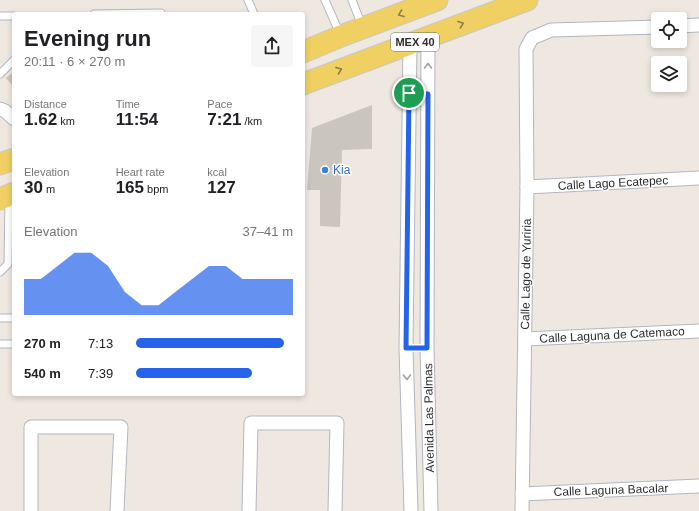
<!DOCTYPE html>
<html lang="en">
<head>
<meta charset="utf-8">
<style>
  :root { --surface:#fff; --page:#f6f6f6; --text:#202124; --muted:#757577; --accent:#2563eb }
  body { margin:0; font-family:Helvetica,sans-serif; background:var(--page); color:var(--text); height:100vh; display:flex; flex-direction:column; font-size:15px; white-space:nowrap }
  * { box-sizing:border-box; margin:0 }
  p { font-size:13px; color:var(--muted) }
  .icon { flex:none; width:22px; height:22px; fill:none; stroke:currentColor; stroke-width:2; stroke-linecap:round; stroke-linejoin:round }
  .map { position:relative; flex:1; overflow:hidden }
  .side { position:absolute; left:12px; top:12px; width:293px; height:384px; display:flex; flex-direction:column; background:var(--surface); border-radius:4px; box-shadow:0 2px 6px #0003 }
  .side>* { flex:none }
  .fabs { position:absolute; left:651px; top:12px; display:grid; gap:8px }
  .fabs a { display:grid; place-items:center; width:36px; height:36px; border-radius:4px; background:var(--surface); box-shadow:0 2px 6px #0003; font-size:20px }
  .pin { position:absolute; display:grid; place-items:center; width:34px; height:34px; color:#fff; margin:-17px; border:2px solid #fff; border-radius:50%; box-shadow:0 1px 4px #0007 }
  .round { display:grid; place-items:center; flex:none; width:42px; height:42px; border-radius:4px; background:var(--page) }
  .summary { display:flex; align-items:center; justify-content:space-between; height:68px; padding:0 12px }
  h1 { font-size:22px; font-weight:700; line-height:30px }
  .figures { display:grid; grid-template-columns:repeat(3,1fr); gap:6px; height:68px; padding:4px 12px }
  .figures div { display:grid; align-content:center }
  .figures b { font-size:17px; font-weight:700 }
  .figures small { font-size:11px; font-weight:400 }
  .figures p { font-size:11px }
  .chart { height:112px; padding:8px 12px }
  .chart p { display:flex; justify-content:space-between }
  .chart svg { width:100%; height:72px; margin-top:4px; fill:var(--accent); opacity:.7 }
  ul { padding:0 12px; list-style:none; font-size:13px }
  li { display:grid; grid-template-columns:64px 48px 1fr; align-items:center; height:30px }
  li i { height:10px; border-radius:5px; background:var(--accent) }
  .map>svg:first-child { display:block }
</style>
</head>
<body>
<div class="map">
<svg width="699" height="511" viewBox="0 0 699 511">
  <rect width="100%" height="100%" fill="#eee8e0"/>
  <g fill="#cac6be">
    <polygon points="14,72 14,87 6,78"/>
    <polygon points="372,105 372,149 342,150 340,227 320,226 320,190 307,190 312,128"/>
  </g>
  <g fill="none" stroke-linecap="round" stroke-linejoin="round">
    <defs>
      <g id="lane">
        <polyline points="248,0 254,14"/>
        <polyline points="325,0 340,34"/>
        <polyline points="352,0 362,26"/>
        <polyline points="94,14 161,13"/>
        <polyline points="0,16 14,16"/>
        <polyline points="0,74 14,60"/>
        <polyline points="0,272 8,264 9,198"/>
        <polyline points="0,318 14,318"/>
        <polyline points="0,344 14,344"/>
      </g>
      <g id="street">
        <polyline points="680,26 699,25"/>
        <polyline points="428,37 427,348 431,511"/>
        <polyline points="410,44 406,348 411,511"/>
        <polyline points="0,109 5,111 14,119"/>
        <polyline points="527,187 699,178"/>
        <polyline points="525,339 699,331"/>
        <polyline points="522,494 699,486"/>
        <polyline points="31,511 31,427 121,427 117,511"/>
        <polyline points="249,511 251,423 337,423 335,511"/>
        <polyline points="522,511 527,187 526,49 532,38 551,30 658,27"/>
      </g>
      <g id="primary">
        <polyline points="303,52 341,36 437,0"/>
        <polyline points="303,84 527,0"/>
        <polyline points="0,164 14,159"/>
        <polyline points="0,199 14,193"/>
      </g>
    </defs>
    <use href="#lane" stroke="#b3b6c0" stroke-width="9"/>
    <use href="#street" stroke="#b3b6c0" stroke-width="15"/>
    <use href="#primary" stroke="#c8c8c8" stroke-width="23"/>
    <use href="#lane" stroke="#fff" stroke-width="7"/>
    <use href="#street" stroke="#fff" stroke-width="13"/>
    <use href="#primary" stroke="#f0d063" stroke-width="21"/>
  </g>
  <defs><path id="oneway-chevron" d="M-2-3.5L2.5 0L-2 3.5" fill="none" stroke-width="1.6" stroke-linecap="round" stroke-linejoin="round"/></defs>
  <g stroke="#8e7e48">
    <use href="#oneway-chevron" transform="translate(401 14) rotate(159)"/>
    <use href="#oneway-chevron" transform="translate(461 24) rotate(-20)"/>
    <use href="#oneway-chevron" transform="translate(339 70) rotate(-21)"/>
  </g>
  <g stroke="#a0a0a0">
    <use href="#oneway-chevron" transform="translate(428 66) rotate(-90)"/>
    <use href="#oneway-chevron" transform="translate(407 377) rotate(88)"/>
  </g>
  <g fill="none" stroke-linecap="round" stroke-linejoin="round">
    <defs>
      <polygon id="route" points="409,93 428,94 427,348 406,348"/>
    </defs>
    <use href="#route" stroke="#fff" stroke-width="8"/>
    <use href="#route" stroke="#2563eb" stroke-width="5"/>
  </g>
  <circle fill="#3f7fe0" stroke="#fff" stroke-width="1.5" cx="325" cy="170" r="4"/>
  <g text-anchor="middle" stroke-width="3" stroke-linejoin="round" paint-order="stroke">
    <rect fill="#fff" stroke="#6c6c6c" stroke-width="1" x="391" y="33" width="48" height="18" rx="3"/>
    <g font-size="11" font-weight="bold" fill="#2d2d2d">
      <text x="415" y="46">MEX 40</text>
    </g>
    <g font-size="12" fill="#366cbe" stroke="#fff" text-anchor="start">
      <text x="333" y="174">Kia</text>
    </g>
    <g font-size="12" fill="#2d2d2d" stroke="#fff">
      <text transform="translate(613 183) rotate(-3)" y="4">Calle Lago Ecatepec</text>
      <text transform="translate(526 274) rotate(-89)" y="4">Calle Lago de Yuriria</text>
      <text transform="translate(612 335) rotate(-3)" y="4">Calle Laguna de Catemaco</text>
      <text transform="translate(429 418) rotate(-91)" y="4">Avenida Las Palmas</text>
      <text transform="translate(611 490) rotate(-2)" y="4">Calle Laguna Bacalar</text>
    </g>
  </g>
</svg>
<div class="fabs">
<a><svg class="icon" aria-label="locate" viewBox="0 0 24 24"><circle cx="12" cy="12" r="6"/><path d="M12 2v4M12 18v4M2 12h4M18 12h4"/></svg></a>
<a><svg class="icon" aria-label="layers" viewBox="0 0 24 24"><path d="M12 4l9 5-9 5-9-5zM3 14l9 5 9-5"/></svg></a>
</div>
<div class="pin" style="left:409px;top:93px;background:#1e9e55"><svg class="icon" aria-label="arrive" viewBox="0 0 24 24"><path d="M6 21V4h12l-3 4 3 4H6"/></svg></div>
<section class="side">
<div class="summary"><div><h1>Evening run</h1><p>20:11 · 6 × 270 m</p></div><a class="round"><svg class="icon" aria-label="share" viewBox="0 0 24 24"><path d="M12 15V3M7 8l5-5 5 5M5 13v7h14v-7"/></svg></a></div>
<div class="figures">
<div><p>Distance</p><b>1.62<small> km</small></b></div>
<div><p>Time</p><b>11:54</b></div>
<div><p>Pace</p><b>7:21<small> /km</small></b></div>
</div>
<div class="figures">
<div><p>Elevation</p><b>30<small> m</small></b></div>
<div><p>Heart rate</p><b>165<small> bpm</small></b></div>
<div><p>kcal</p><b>127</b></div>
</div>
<div class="chart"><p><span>Elevation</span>37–41 m</p>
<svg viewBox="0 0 160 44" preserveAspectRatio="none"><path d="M0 44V22L10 22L20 14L30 6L40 6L50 14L60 30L70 38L80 38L90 30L100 22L110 14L120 14L130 22L140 22L150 22L160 22V44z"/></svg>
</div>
<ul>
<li><b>270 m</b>7:13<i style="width:94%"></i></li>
<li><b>540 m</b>7:39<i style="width:74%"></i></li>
</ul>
</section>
</div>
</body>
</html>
